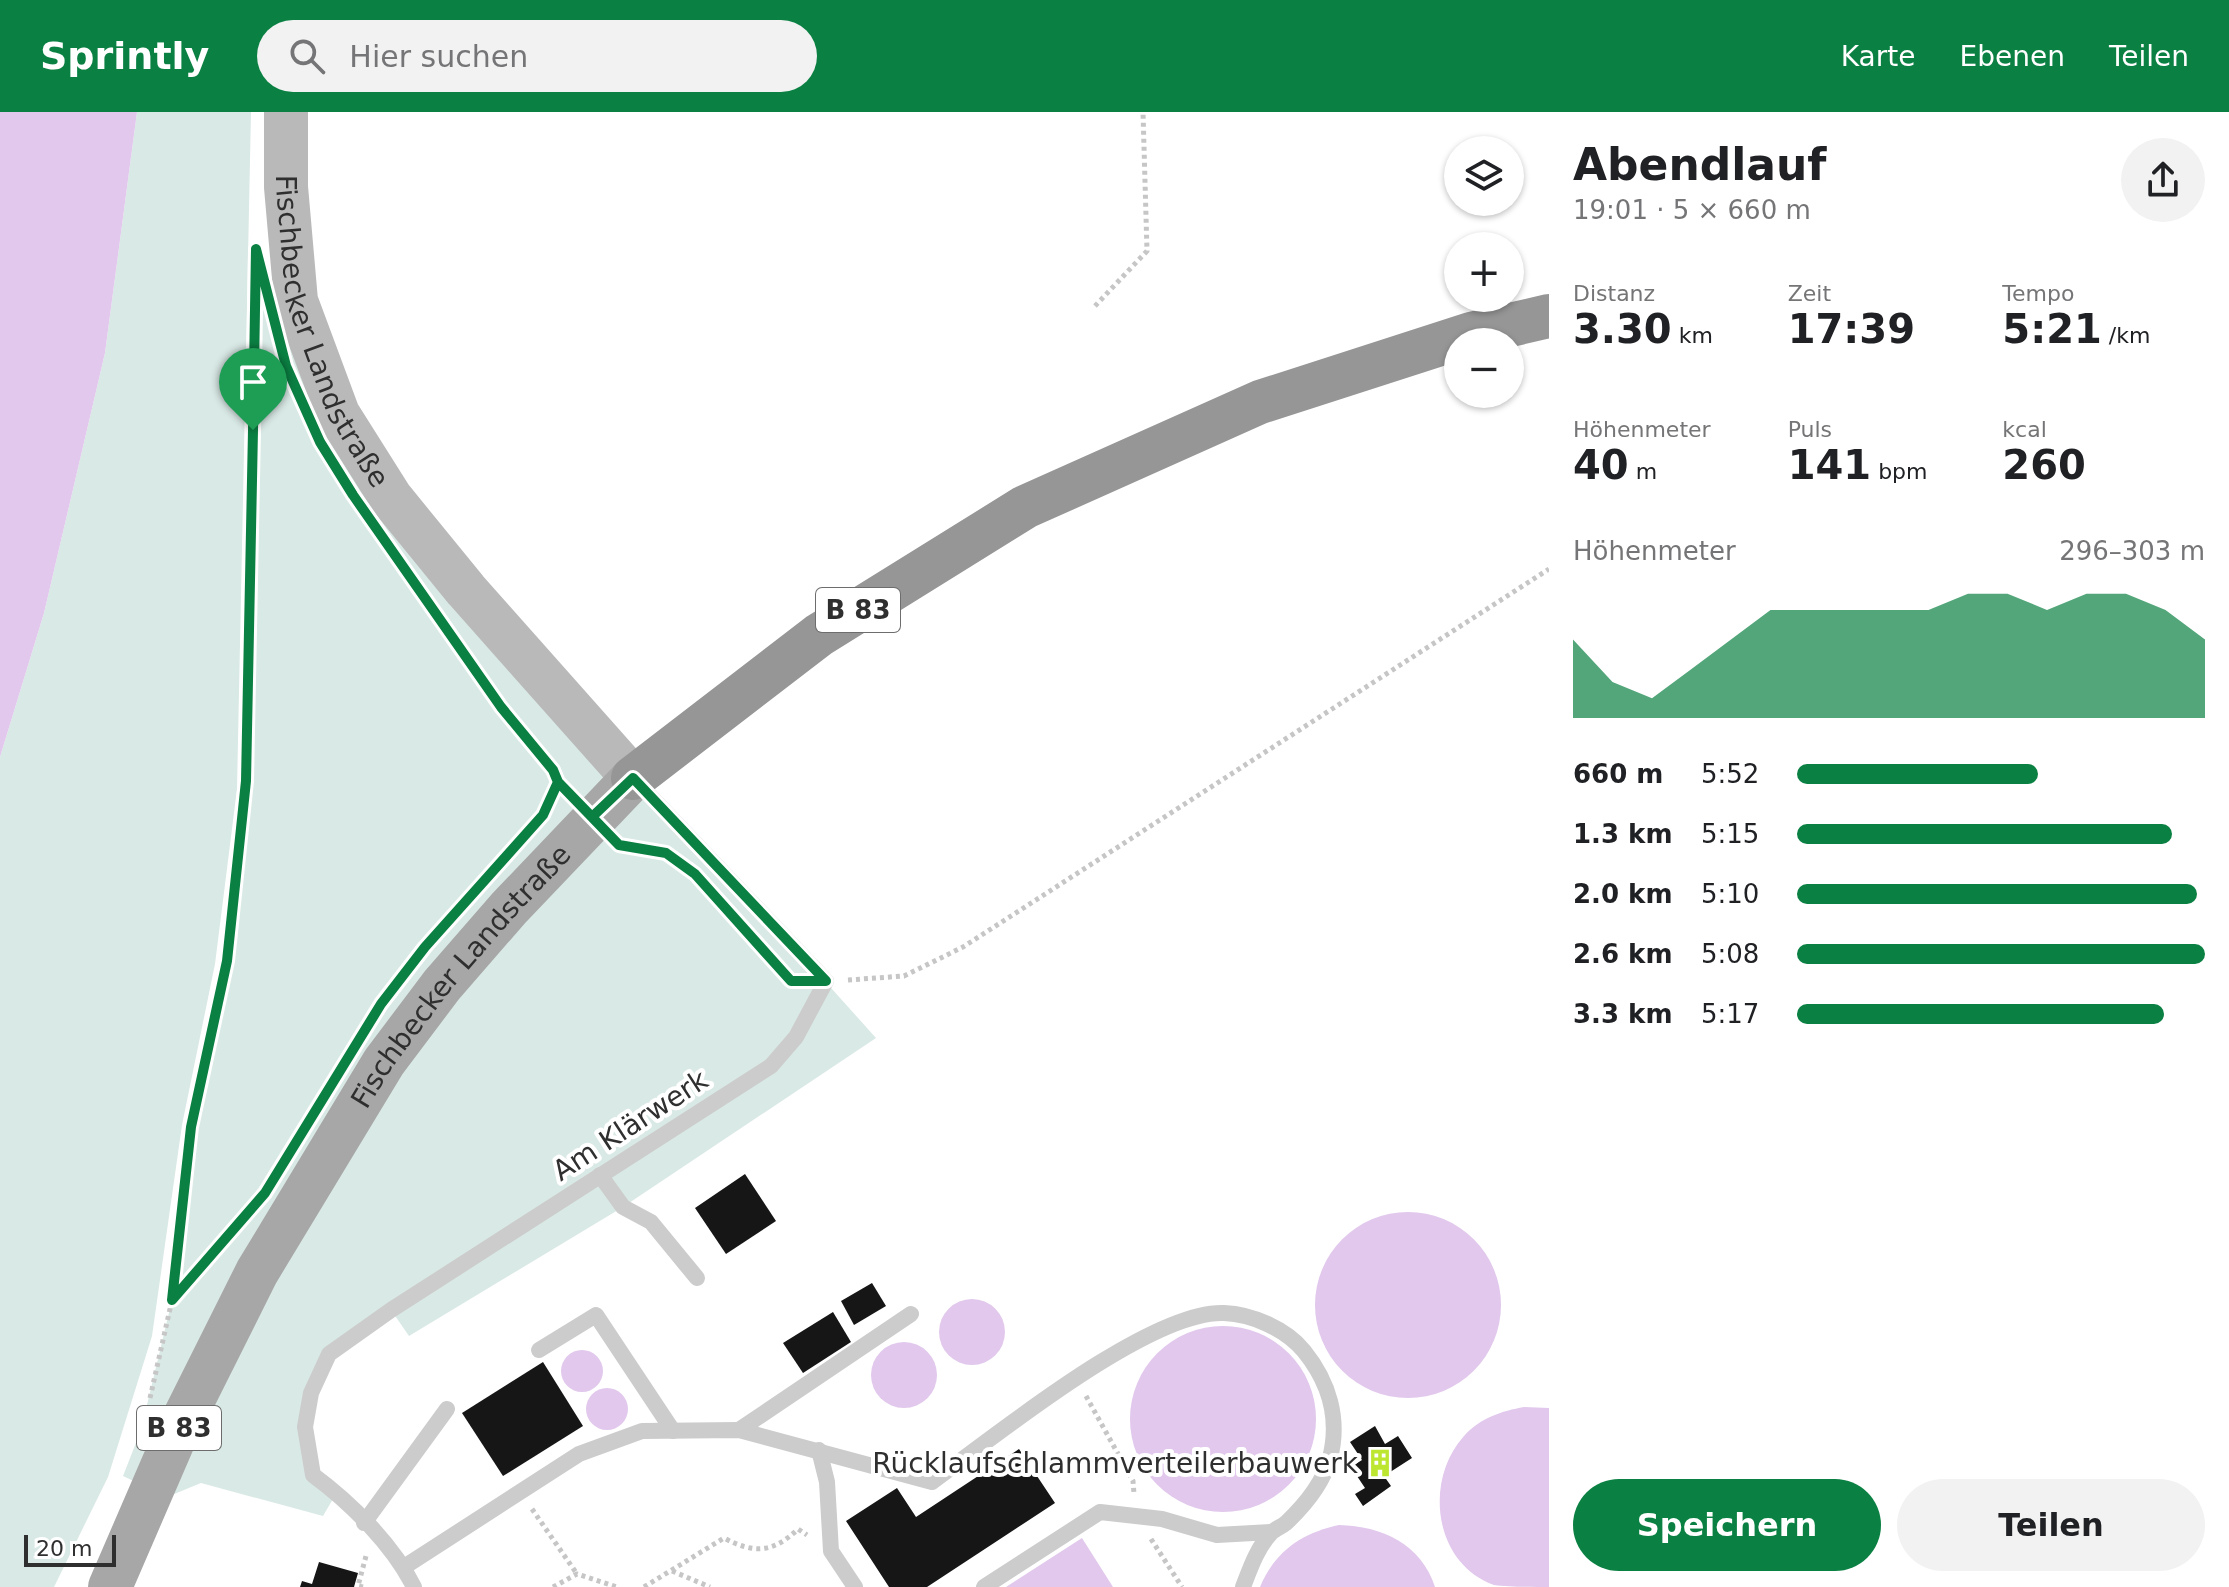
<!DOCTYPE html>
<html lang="de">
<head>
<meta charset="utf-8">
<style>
  :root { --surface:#fff; --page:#f2f2f2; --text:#202124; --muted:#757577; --accent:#0b8043 }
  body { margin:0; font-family:"DejaVu Sans",sans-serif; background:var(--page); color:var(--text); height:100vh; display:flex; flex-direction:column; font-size:30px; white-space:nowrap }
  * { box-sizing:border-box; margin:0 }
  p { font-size:26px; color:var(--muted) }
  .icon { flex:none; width:44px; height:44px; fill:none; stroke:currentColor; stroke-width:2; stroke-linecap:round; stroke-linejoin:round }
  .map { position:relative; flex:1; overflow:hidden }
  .details { display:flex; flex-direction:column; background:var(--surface); width:680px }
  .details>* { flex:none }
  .fabs { position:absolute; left:1444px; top:24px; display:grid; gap:16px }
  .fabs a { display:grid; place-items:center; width:80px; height:80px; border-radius:50%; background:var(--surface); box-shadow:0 2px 6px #0004; font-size:40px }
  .scale { position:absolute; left:24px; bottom:20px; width:92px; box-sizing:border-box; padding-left:8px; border:4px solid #2f2f2f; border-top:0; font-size:22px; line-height:28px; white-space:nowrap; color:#2f2f2f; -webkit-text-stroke:6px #fff; paint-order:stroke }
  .pin { position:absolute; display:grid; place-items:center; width:68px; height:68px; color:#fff; margin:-82px -34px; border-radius:50% 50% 50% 0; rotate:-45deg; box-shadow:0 0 8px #0007 }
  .pin .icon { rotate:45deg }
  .round { display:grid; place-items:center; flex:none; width:84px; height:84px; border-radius:42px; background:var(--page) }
  .head { display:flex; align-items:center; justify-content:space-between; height:136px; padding:0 24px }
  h1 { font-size:44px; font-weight:700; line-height:60px }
  .metrics { display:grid; grid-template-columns:repeat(3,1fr); gap:12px; height:136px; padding:8px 24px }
  .metrics div { display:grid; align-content:center }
  .metrics b { font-size:40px; font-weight:700 }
  .metrics small { font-size:22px; font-weight:400 }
  .metrics p { font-size:22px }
  .chart { height:224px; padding:16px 24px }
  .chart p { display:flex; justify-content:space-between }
  .chart svg { width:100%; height:144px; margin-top:8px; fill:var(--accent); opacity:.7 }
  .button { display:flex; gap:16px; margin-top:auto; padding:16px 24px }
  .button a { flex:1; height:92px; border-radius:48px; background:var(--accent); color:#fff; font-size:32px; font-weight:700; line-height:92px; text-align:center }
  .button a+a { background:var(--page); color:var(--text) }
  ul { padding:0 24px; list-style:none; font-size:26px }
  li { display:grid; grid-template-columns:128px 96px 1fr; align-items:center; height:60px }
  li i { height:20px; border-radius:10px; background:var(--accent) }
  header { display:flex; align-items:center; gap:48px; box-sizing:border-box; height:112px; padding:0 40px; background:var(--accent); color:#fff }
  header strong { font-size:38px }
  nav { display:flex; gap:44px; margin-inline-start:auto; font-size:28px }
  .search { width:560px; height:72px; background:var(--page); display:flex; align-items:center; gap:20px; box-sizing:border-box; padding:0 28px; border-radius:44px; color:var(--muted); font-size:30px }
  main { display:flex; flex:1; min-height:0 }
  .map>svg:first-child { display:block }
</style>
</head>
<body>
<header>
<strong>Sprintly</strong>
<div class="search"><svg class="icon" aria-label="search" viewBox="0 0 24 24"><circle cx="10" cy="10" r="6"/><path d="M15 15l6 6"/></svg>Hier suchen</div>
<nav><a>Karte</a><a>Ebenen</a><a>Teilen</a></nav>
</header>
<main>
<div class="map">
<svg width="1549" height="1475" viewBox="0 0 1549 1475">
  <rect width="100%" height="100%" fill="#fff"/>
  <g fill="#d9e9e5">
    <polygon points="137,0 251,0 237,677 215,852 182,1013 152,1224 108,1365 54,1475 0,1475 0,645 44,501 105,241"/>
    <polygon points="296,189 391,386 876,926 623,1095 409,1224 391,1198 329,1242 311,1281 313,1363 337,1380 323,1404 201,1371 167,1385 123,1364 141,1318 172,1188 191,1015 227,849 236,772 246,669 255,201"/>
  </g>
  <g fill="#e1c8ec">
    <polygon points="0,0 137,0 105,241 44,501 0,645"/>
    <circle cx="1408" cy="1193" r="93"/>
    <circle cx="972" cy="1220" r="33"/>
    <circle cx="1223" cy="1307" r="93"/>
    <circle cx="904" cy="1263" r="33"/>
    <circle cx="582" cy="1259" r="21"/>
    <circle cx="607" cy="1297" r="21"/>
    <path d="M1524 1295 1549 1296V1475C1533 1475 1509 1475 1494 1473 1433 1451 1424 1368 1464 1324 1480 1306 1502 1299 1524 1295Z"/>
    <path d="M1339 1413C1382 1414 1421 1432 1435 1475H1260C1275 1439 1302 1421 1339 1413Z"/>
    <polygon points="1082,1426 1113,1475 1006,1475"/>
  </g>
  <g fill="#161616">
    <polygon points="745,1062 776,1109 726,1142 695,1096"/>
    <polygon points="872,1171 886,1194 854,1213 841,1189"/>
    <polygon points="833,1200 851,1230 803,1261 783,1231"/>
    <polygon points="543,1250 583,1314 503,1364 462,1301"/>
    <polygon points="1375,1314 1385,1332 1398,1324 1412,1346 1384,1364 1391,1374 1363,1394 1355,1382 1365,1376 1351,1355 1362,1348 1350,1330"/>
    <polygon points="1019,1337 1055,1391 927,1475 889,1475 846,1409 897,1376 916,1405"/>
    <polygon points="319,1450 358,1461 354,1475 300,1475 302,1469 312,1472"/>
  </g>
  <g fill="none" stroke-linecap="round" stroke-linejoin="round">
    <g stroke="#c6c6c6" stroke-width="5" stroke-dasharray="4 4" stroke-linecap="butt">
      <polyline points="1095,194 1147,139 1143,0"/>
      <path d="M438 507 501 595 553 658C561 677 552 690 541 705"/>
      <polyline points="619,733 666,741 675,747"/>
      <polyline points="848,868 904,864 963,835 1549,457"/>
      <polyline points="173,1187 247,1100"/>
      <polyline points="1086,1284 1133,1369 1134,1382"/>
      <polyline points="150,1286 172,1188 191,1015 227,849 246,669 256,185"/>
      <polyline points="532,1397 577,1462"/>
      <polyline points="1151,1427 1182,1475"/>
      <polyline points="672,1459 710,1475"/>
      <polyline points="363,1475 358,1474 366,1444"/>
      <polyline points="553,1475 577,1462 617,1475"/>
      <path d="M644 1475 724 1426C754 1442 773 1441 798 1417L807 1423"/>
    </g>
    <g stroke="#ccc" stroke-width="16">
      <polyline points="600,1063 623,1095 651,1110 697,1166"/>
      <polyline points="539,1238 596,1203 673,1319"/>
      <polyline points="739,1318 911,1202"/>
      <polyline points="819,1338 827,1370 831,1439 855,1475"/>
      <polyline points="364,1411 447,1297"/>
      <path d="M404 1455 579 1342 642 1319 739 1318 932 1370C994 1325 1150 1198 1224 1201 1252 1202 1286 1217 1304 1239 1329 1270 1340 1307 1330 1346 1323 1371 1304 1394 1286 1411 1281 1415 1275 1417 1271 1421 1257 1436 1250 1457 1243 1475"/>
      <path d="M414 1475C393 1433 351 1391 313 1363L305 1315 311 1281 329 1242 391 1198 771 954 796 925 826 869 634 667"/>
      <polyline points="984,1475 1100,1400 1162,1407 1217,1423 1271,1420"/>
    </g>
    <path stroke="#b9b9b9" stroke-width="44" id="s1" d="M286 0V75L296 189 338 302 391 386 466 478 633 666"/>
    <path stroke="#a7a7a7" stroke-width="44" id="s2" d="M110 1475 177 1320 257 1160 384 950 442 873 509 796 633 666"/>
    <polyline stroke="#969696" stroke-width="44" points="633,666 819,523 1025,395 1260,290 1471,222 1549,204"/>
  </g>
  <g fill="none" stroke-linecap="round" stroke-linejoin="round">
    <defs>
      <polyline id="route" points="253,318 246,669 227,849 191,1015 172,1188 265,1081 381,892 425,835 543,703 558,670 619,733 666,741 695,762 791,869 826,869 633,666 592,705 558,670 553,658 501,595 353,383 320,330 286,254 256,137 253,318"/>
    </defs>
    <use href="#route" stroke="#fff" stroke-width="16"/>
    <use href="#route" stroke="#0b8043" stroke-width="10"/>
  </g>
  <defs>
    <symbol id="building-bare" viewBox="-9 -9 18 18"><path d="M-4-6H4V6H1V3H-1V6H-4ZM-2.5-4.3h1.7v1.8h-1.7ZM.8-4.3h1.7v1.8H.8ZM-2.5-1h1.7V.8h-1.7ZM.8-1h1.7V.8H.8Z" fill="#bce630" stroke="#fff" stroke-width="2.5" paint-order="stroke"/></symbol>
  </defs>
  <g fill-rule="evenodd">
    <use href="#building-bare" x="1360" y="1331" width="40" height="40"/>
  </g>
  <g text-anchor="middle" stroke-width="8" stroke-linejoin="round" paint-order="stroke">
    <g fill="#fff" stroke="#6d6d6d" stroke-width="2">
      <rect x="816" y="476" width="84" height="44" rx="6"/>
      <rect x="137" y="1294" width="84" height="44" rx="6"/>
    </g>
    <g font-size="26" font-weight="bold" fill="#2f2f2f">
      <text x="858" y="507">B 83</text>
      <text x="179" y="1325">B 83</text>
    </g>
    <g font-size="28" fill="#2f2f2f" stroke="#fff">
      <text dy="10" stroke="none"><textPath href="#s1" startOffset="228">Fischbecker Landstraße</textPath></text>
      <text dy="10" stroke="none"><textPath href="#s2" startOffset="708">Fischbecker Landstraße</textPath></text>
      <text transform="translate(630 1013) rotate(-33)" y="10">Am Klärwerk</text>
    </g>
    <g font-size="28" fill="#2f2f2f" stroke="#fff" text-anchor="end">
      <text x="1358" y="1361">Rücklaufschlammverteilerbauwerk</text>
    </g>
  </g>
</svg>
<div class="fabs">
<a><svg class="icon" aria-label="layers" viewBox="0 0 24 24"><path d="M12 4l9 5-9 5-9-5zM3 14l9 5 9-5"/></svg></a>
<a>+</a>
<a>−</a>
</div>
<div class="scale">20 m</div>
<div class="pin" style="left:253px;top:318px;background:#1e9e55"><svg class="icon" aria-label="arrive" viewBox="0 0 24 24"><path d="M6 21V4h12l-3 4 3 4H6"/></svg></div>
</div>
<section class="details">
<div class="head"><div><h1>Abendlauf</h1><p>19:01 · 5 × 660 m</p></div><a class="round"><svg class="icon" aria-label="share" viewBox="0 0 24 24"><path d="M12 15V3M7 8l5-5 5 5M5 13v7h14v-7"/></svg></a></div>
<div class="metrics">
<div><p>Distanz</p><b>3.30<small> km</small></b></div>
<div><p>Zeit</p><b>17:39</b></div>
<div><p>Tempo</p><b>5:21<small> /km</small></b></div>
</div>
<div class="metrics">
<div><p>Höhenmeter</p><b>40<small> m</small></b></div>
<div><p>Puls</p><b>141<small> bpm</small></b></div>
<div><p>kcal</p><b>260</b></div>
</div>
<div class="chart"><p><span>Höhenmeter</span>296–303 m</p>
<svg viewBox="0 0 160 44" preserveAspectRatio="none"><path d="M0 44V20L10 33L20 38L30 29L40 20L50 11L60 11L70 11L80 11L90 11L100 6L110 6L120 11L130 6L140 6L150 11L160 20V44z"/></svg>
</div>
<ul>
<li><b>660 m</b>5:52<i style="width:59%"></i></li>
<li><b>1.3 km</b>5:15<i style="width:92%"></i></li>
<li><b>2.0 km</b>5:10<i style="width:98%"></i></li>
<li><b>2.6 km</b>5:08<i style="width:100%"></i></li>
<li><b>3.3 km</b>5:17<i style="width:90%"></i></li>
</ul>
<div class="button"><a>Speichern</a><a>Teilen</a></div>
</section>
</main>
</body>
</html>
